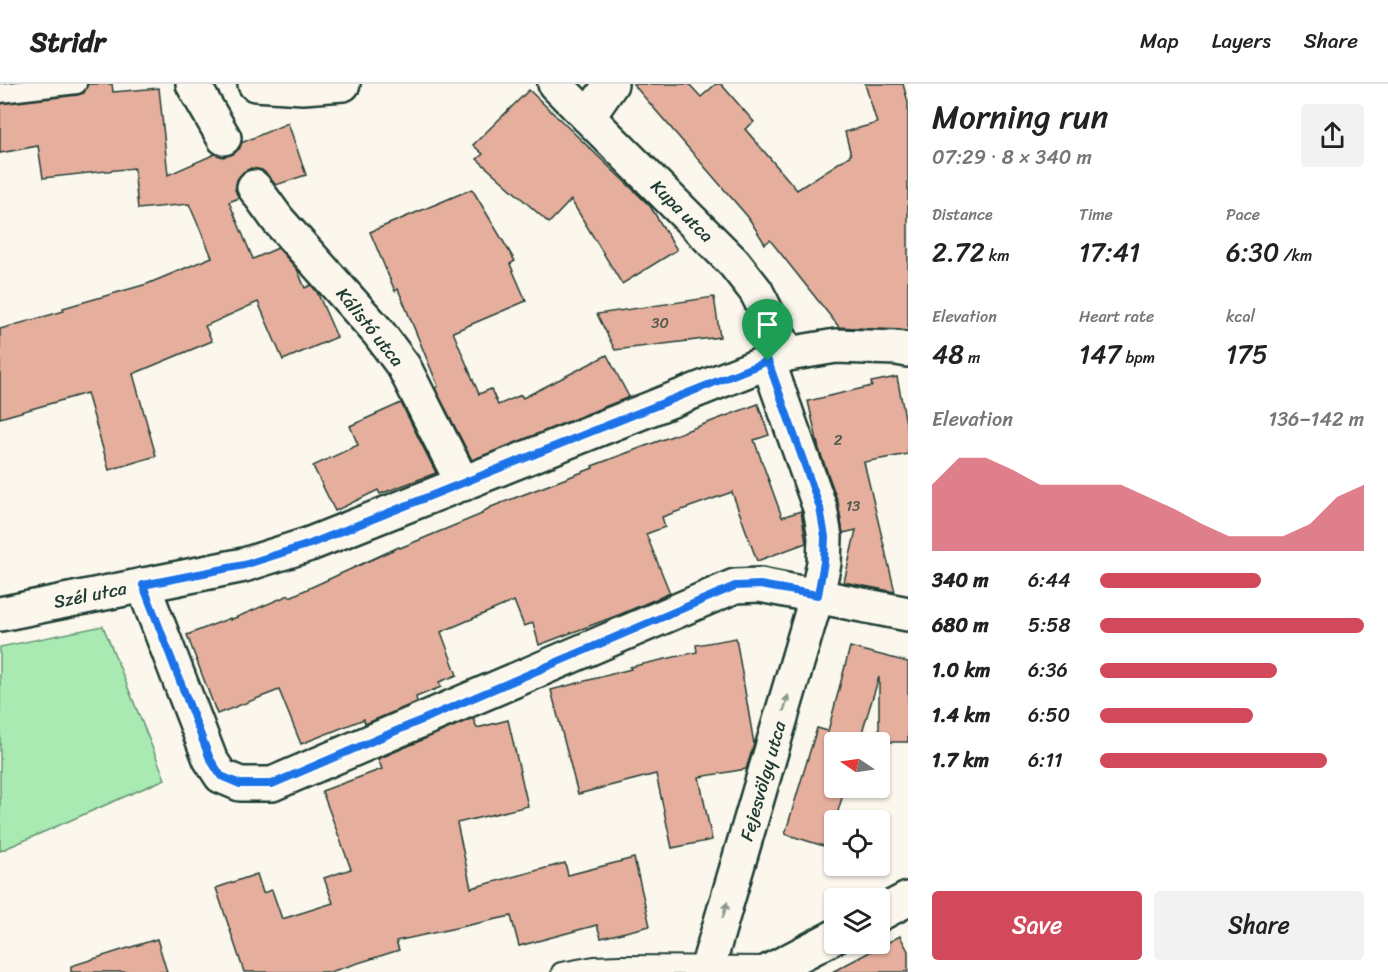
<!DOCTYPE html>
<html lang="en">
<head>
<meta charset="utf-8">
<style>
  :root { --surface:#fff; --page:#f2f2f2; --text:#222; --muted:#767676; --line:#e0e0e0; --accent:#d1495b }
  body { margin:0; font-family:Sriracha,sans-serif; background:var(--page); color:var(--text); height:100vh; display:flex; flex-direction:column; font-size:22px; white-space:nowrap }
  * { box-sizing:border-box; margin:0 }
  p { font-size:20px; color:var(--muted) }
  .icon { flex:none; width:33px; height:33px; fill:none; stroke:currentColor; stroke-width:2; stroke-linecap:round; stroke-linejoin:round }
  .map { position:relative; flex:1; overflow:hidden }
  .panel { display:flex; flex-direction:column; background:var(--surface); width:480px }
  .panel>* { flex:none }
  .needle { width:39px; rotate:283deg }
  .buttons { position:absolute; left:824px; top:648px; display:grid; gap:12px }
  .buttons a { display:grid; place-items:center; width:66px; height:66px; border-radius:6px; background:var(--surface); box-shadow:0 2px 4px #0004; font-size:30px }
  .pin { position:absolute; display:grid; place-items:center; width:51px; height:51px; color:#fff; margin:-62px -26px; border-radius:50% 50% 50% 0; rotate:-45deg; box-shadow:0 0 6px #0007 }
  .pin .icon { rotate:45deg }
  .round { display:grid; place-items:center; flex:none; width:63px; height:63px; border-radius:6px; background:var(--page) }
  .summary { display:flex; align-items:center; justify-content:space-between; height:102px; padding:0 24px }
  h1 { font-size:33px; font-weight:600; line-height:45px }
  .figures { display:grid; grid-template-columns:repeat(3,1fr); gap:9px; height:102px; padding:6px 24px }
  .figures div { display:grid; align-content:center }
  .figures b { font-size:26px; font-weight:600 }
  .figures small { font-size:16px; font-weight:400 }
  .figures p { font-size:16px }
  .chart { height:168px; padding:12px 24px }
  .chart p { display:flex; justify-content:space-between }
  .chart svg { width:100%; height:108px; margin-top:6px; fill:var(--accent); opacity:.7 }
  .button { display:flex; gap:12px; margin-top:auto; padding:12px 24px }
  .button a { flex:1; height:69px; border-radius:6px; background:var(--accent); color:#fff; font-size:24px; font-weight:600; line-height:69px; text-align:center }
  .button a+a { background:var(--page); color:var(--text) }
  ul { padding:0 24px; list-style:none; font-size:20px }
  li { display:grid; grid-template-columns:96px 72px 1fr; align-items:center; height:45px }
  li i { height:15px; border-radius:8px; background:var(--accent) }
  header { display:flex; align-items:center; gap:36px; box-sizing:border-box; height:84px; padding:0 30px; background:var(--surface); border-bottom:2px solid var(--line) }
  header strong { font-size:28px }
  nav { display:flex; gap:33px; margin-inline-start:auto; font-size:21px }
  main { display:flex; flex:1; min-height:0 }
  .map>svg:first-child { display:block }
</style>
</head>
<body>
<header>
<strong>Stridr</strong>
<nav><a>Map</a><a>Layers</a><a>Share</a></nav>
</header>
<main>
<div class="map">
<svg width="908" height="888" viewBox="0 0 908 888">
  <rect width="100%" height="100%" fill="#fbf7ec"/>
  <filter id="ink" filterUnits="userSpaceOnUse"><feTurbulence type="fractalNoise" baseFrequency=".0167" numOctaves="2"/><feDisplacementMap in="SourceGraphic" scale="12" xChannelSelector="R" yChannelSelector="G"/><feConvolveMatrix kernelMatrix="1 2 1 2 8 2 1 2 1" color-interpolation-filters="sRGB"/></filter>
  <g filter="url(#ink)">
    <polygon fill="#a9eab3" stroke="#649474" stroke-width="1.5" points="103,542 165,695 0,767 0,563"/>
    <g fill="#e6af9d" stroke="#1f3d34" stroke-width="1.5">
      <polygon points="88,0 112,0 113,8 159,4 168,91 215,70 223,73 233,70 240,64 241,59 288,39 306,91 276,101 262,86 251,84 243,88 237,96 235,106 239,114 229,118 253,175 278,164 297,185 305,204 311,201 317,208 337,253 283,276 258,218 205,242 212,257 133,290 156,372 109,386 87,309 0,334 0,245 64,227 63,224 147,200 212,173 189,120 138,125 134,84 43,94 38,62 0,69 0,20 78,11 84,9"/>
      <polygon points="633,0 689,0 701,13 716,0 721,0 754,38 745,45 797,106 851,71 845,48 877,39 865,0 903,0 908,18 908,247 839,243 770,156 765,160 748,133"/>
      <polygon points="529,6 650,122 677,166 622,200 571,116 549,139 477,75 483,70 473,61"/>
      <polygon points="472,105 515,177 510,180 526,217 453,248 479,310 491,305 498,321 521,311 523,314 607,271 629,313 472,376 435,304 438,302 398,205 395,207 370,148"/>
      <polygon points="714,213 720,253 615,266 597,230"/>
      <polygon points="897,293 908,349 908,370 864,378 895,508 844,498 856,446 843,449 838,418 819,365 808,317 872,302 871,298"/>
      <polygon points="401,319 436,389 380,410 378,406 335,427 313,382 358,361 350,342"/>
      <polygon points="758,320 769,351 754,356 782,433 801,427 806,459 757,477 732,408 662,433 665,443 646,450 670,509 621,530 539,561 533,539 524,542 514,517 441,548 457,591 439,598 441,603 416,613 417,618 365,640 364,635 301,660 279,606 217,630 187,551 230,534 230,536 289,511 290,513 399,463 400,464 482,430 481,429 491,423 593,384 592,382"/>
      <polygon points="736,554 754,660 746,685 699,693 712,756 672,764 656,690 578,710 551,606 631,585 630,583 697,568 696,561"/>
      <polygon points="850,563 908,578 908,658 879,658 879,593 859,658 834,658 834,704 845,704 827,763 785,750 817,644 828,647"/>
      <polygon points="473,634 477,644 508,636 528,722 457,739 471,804 565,779 568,791 634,774 650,842 601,854 597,841 519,862 511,832 396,857 399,866 330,888 244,888 216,804 257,790 263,809 272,806 282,835 333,819 324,794 351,785 322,707 382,685 378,675"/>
      <polygon points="900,852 908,867 908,888 832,888"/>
      <polygon points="157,855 167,888 71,888 71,882"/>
    </g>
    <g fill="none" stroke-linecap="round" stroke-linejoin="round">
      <defs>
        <g id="service">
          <polyline points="0,9 77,0"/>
          <polyline points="561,888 594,882 620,881 776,882"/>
        </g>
        <g id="minor">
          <polyline points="193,0 224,54"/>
          <polyline points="255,0 303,3 343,0"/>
          <polyline points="555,0 734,179 756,207 788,270"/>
          <polyline points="588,33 611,0"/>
          <polyline points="254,103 278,136 378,248 404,283 463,400"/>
          <polyline points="143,501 210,675 221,692 240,700 272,700 735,502 760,501 908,530"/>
          <polyline points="0,530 244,481 310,460 788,270 836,262 897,264 908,266"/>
          <polyline points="879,830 908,815"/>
          <polyline points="708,882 817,511 824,479 825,453 820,424 768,277"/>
          <polyline points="767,888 834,853"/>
        </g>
      </defs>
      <use href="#service" stroke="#1f3d34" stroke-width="22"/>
      <use href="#minor" stroke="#1f3d34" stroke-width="38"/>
      <use href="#service" stroke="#fbf7ec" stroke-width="18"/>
      <use href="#minor" stroke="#fbf7ec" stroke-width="33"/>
    </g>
    <defs><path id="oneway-solid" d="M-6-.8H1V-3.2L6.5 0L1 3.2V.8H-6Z" transform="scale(1.5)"/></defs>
    <g fill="#8d9a90">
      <use href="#oneway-solid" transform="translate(786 619) rotate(-74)"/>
      <use href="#oneway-solid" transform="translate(725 826) rotate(-74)"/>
    </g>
  </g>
  <g fill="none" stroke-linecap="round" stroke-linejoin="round" filter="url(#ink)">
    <defs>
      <polygon id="route" points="768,277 820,424 825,453 824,478 818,511 760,501 735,502 272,700 240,700 221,692 210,675 143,501 244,481 310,460"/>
    </defs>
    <use href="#route" stroke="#fff" stroke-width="12"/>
    <use href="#route" stroke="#1a73e8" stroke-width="8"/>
  </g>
  <g text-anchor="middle" stroke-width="4.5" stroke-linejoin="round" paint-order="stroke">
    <g font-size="15" fill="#515a4e">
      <text x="660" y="244">30</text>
      <text x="838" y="361">2</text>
      <text x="853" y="427">13</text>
    </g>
    <g font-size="18" fill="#1f3d34" stroke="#fbf7ec">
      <text transform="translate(682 127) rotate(45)" y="6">Kupa utca</text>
      <text transform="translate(370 243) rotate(51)" y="6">Kálistó utca</text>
      <text transform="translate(90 511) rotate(-11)" y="6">Szél utca</text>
      <text transform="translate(763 697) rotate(-74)" y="6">Fejesvölgy utca</text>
    </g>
  </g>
</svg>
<div class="buttons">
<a><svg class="needle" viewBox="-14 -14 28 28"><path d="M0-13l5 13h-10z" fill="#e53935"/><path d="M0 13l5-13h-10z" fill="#767676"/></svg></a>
<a><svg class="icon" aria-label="locate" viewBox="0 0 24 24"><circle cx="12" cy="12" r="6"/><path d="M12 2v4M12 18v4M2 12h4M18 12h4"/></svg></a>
<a><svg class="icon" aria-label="layers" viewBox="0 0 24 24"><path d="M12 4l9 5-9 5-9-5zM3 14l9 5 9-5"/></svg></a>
</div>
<div class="pin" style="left:768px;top:277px;background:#1e9e55"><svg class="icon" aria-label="arrive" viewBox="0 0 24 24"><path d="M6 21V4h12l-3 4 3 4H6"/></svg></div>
</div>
<section class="panel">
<div class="summary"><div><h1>Morning run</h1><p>07:29 · 8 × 340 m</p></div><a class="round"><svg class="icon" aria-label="share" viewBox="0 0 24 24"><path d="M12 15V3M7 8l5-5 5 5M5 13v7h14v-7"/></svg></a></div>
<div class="figures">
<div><p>Distance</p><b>2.72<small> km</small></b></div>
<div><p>Time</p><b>17:41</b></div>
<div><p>Pace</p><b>6:30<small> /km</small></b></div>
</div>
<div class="figures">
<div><p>Elevation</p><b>48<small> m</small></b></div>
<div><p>Heart rate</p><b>147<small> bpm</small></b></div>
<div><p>kcal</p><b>175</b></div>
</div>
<div class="chart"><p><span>Elevation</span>136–142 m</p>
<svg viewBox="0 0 160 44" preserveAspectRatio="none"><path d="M0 44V17L10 6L20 6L30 11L40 17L50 17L60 17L70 17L80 22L90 27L100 33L110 38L120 38L130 38L140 33L150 22L160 17V44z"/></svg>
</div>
<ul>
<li><b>340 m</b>6:44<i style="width:61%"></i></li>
<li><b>680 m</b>5:58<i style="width:100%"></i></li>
<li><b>1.0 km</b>6:36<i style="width:67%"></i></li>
<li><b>1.4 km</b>6:50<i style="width:58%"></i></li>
<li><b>1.7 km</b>6:11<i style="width:86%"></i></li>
</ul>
<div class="button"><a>Save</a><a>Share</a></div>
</section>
</main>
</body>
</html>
